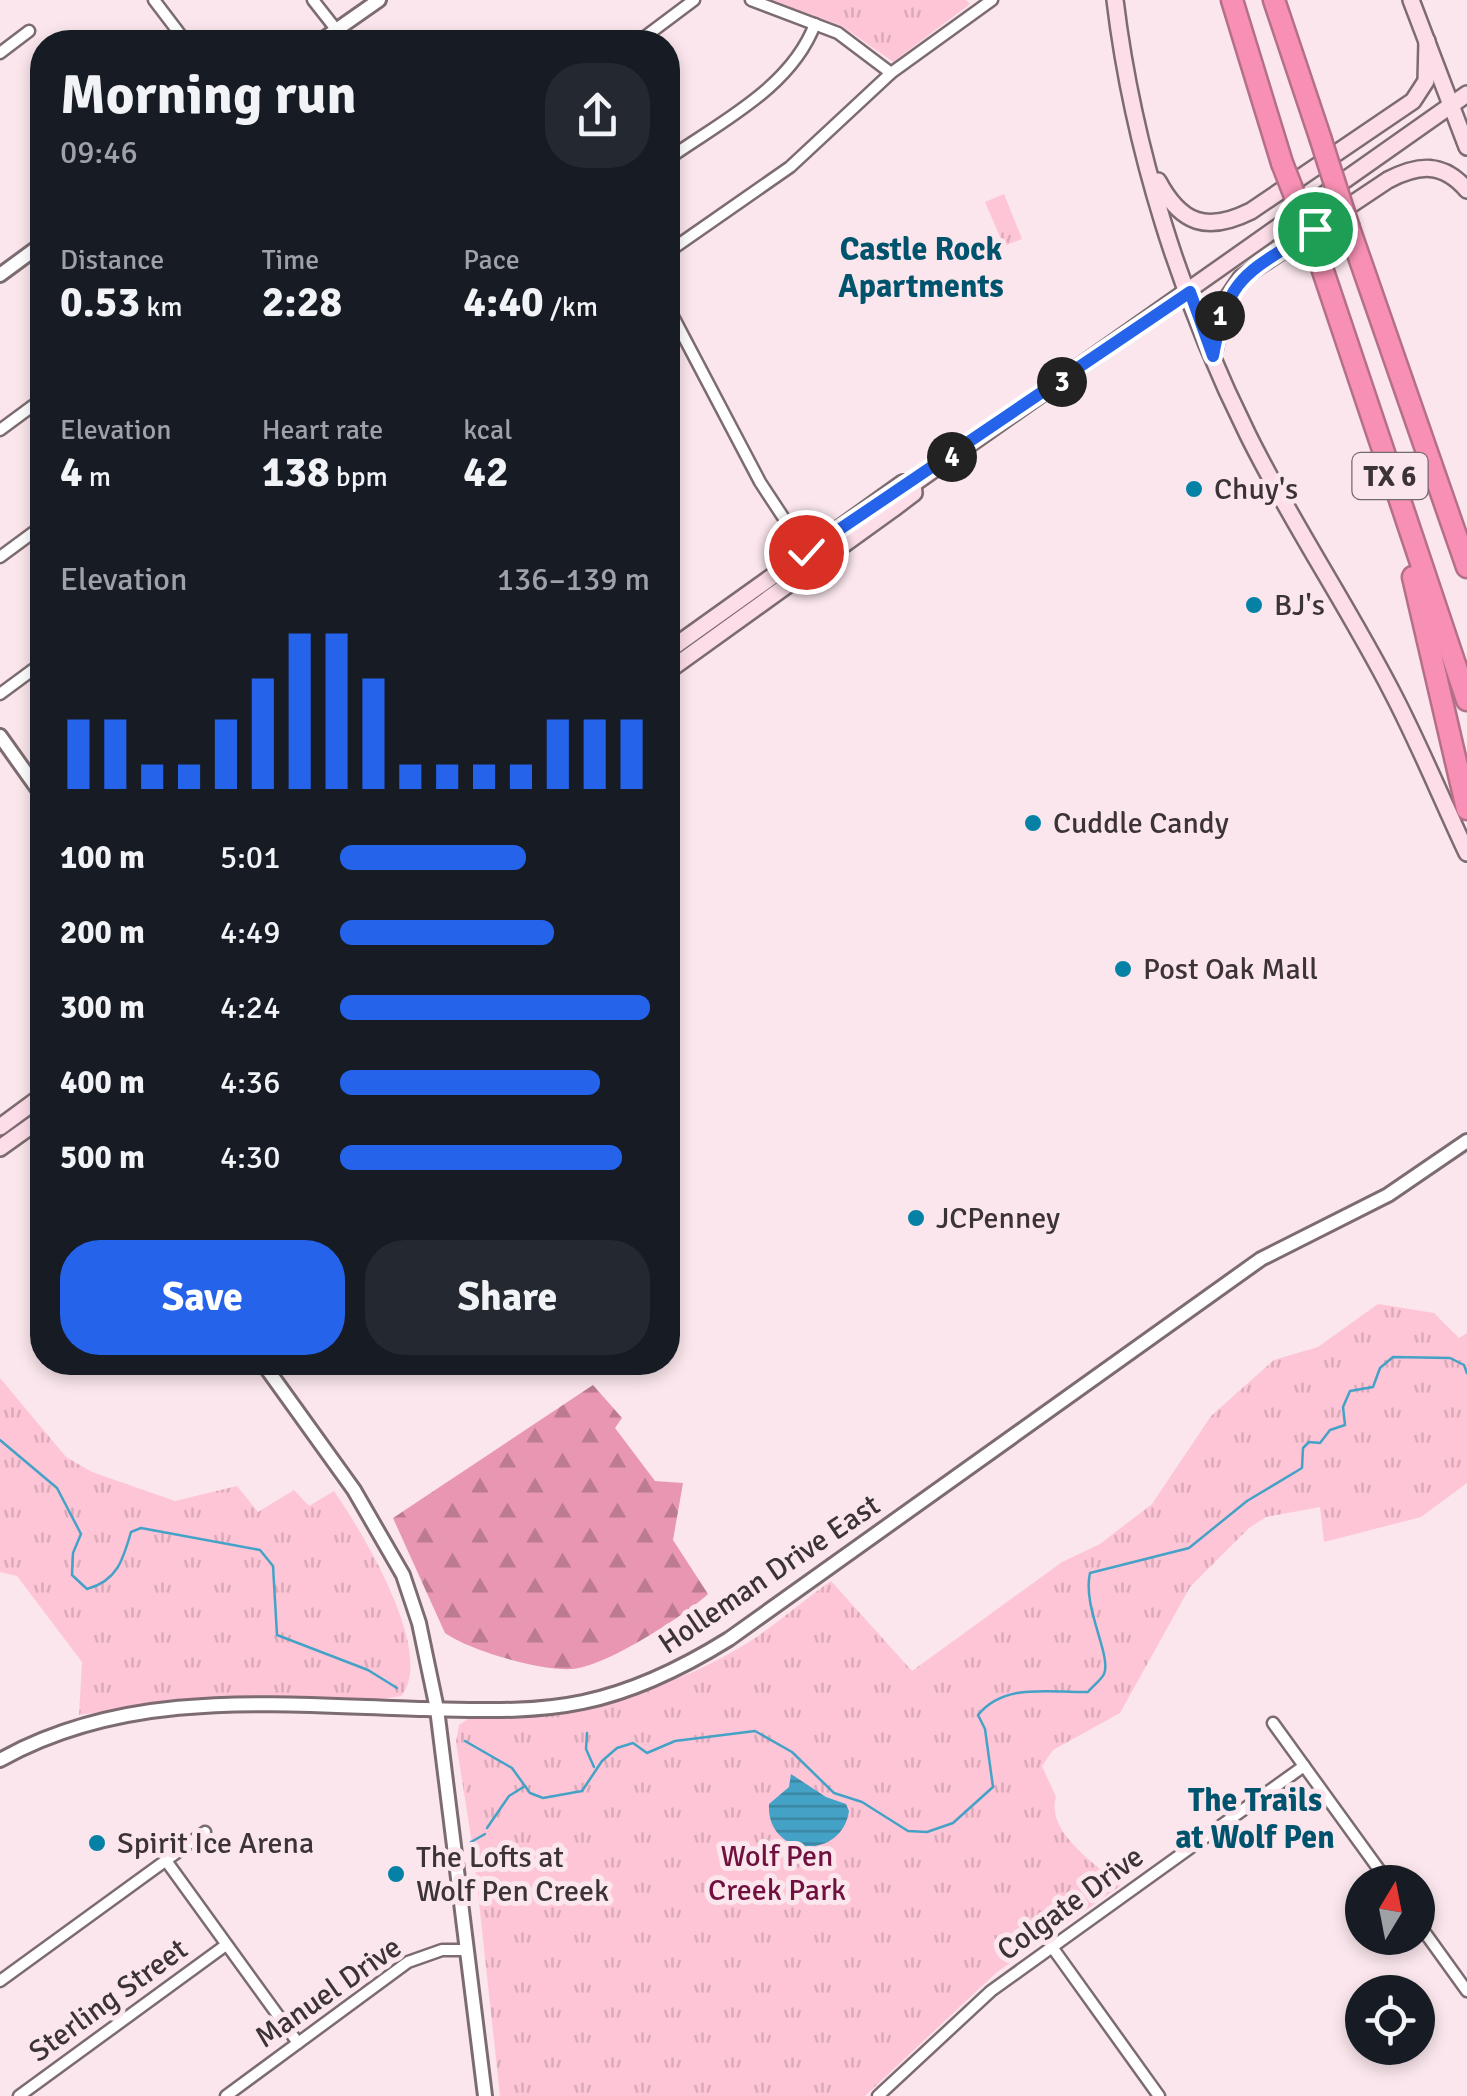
<!DOCTYPE html>
<html lang="en">
<head>
<meta charset="utf-8">
<style>
  :root { --surface:#171b24; --page:#242831; --text:#f1f3f6; --muted:#9ea1a6; --accent:#2563eb }
  body { margin:0; font-family:Signika,sans-serif; background:var(--page); color:var(--text); height:100vh; display:flex; flex-direction:column; font-size:38px; white-space:nowrap }
  * { box-sizing:border-box; margin:0 }
  p { font-size:32px; color:var(--muted) }
  .icon { flex:none; width:55px; height:55px; fill:none; stroke:currentColor; stroke-width:2; stroke-linecap:round; stroke-linejoin:round }
  .map { position:relative; flex:1; overflow:hidden }
  .details { position:absolute; left:30px; top:30px; width:650px; height:1345px; display:flex; flex-direction:column; background:var(--surface); border-radius:40px; box-shadow:0 5px 15px #0003 }
  .details>* { flex:none }
  .needle { width:65px; rotate:10deg }
  .fabs { position:absolute; left:1345px; top:1865px; display:grid; gap:20px }
  .fabs a { display:grid; place-items:center; width:90px; height:90px; border-radius:50%; background:var(--surface); box-shadow:0 5px 15px #0003; font-size:50px }
  .pin { position:absolute; display:grid; place-items:center; width:85px; height:85px; color:#fff; margin:-42px; border:5px solid #fff; border-radius:50%; box-shadow:0 2px 10px #0007 }
  .km { position:absolute; width:50px; height:50px; margin:-25px; border-radius:50%; background:#222; color:#fff; font-size:28px; line-height:50px; text-align:center }
  .round { display:grid; place-items:center; flex:none; width:105px; height:105px; border-radius:40px; background:var(--page) }
  .overview { display:flex; align-items:center; justify-content:space-between; height:170px; padding:0 30px }
  h1 { font-size:55px; font-weight:700; line-height:75px }
  .figures { display:grid; grid-template-columns:repeat(3,1fr); gap:15px; height:170px; padding:10px 30px }
  .figures div { display:grid; align-content:center }
  .figures b { font-size:42px; font-weight:700 }
  .figures small { font-size:28px; font-weight:400 }
  .figures p { font-size:28px }
  .chart { height:280px; padding:20px 30px }
  .chart p { display:flex; justify-content:space-between }
  .chart svg { width:100%; height:180px; margin-top:10px; stroke:var(--accent); stroke-width:6 }
  .action { display:flex; gap:20px; margin-top:auto; padding:20px 30px }
  .action a { flex:1; height:115px; border-radius:40px; background:var(--accent); color:#fff; font-size:40px; font-weight:700; line-height:115px; text-align:center }
  .action a+a { background:var(--page); color:var(--text) }
  ul { padding:0 30px; list-style:none; font-size:32px }
  li { display:grid; grid-template-columns:160px 120px 1fr; align-items:center; height:75px }
  li i { height:25px; border-radius:12px; background:var(--accent) }
  .map>svg:first-child { display:block }
</style>
</head>
<body>
<div class="map">
<svg width="1467" height="2096" viewBox="0 0 1467 2096">
  <defs>
    <pattern id="forest-firs" width="22" height="20" patternUnits="userSpaceOnUse" patternTransform="scale(2.5)"><rect width="22" height="20" fill="#e896b2"/><path d="M5 1l3.5 6h-7zM16 11l3.5 6h-7z" fill="#bd7b92"/></pattern>
    <pattern id="park-tufts" width="24" height="20" patternUnits="userSpaceOnUse" patternTransform="scale(2.5)"><rect width="24" height="20" fill="#fec5d6"/><path d="M3 7l-1-3M5 7V3M7 7l1-3M15 17l-1-3M17 17v-4M19 17l1-3" fill="none" stroke="#dbaab8"/></pattern>
    <pattern id="water-rules" width="6" height="5" patternUnits="userSpaceOnUse" patternTransform="scale(2.5)"><rect width="6" height="5" fill="#44a2c7"/><path d="M0 2.5h6" fill="none" stroke="#3a85a2"/></pattern>
  </defs>
  <rect width="100%" height="100%" fill="#fae6ec"/>
  <path fill="url(#forest-firs)" d="M593 1385 622 1418 615 1428 655 1481 683 1483 673 1540 708 1594C684 1616 605 1667 572 1669 542 1671 470 1651 445 1633L393 1518Z"/>
  <g fill="url(#park-tufts)">
    <polygon points="771,0 966,0 970,4 893,62 842,26"/>
    <polygon points="1004,194 1022,239 1004,246 985,202"/>
    <path d="M1378 1304 1434 1313 1459 1338 1467 1333V1483L1421 1517 1324 1542 1320 1507 1266 1517 1249 1528 1190 1587 1120 1713 1053 1750 1042 1766 1056 1797C1045 1832 1097 1865 1120 1886L997 1972 865 2096H500L474 1856 456 1742 459 1725 468 1719C564 1714 655 1698 739 1648 770 1630 801 1602 831 1581L912 1671 1062 1562 1100 1544 1152 1504 1211 1416 1274 1360 1318 1347Z"/>
    <path d="M0 1378 66 1457 92 1472 175 1501 237 1486 258 1512 294 1490 309 1506 334 1491C361 1530 437 1654 401 1696L372 1701H182L79 1715 82 1662 17 1576 0 1572Z"/>
  </g>
  <path fill="url(#water-rules)" d="M791 1774 826 1797 846 1804 849 1811C842 1861 766 1858 769 1804L789 1787Z"/>
  <g fill="none" stroke-linecap="round" stroke-linejoin="round">
    <g stroke="#44a2c7" stroke-width="2.5">
      <path d="M0 1440 57 1488 81 1534 73 1553 72 1575 87 1589C117 1581 123 1560 131 1532L141 1528 260 1550 273 1566 277 1635 368 1670 397 1688"/>
      <polyline points="587,1733 586,1749 594,1767"/>
      <path d="M465 1741 512 1768 530 1793 543 1798 582 1791 602 1761 617 1748 633 1743 647 1753 675 1741 755 1731 792 1752 834 1793 862 1802 908 1831 927 1832 953 1823 993 1787 985 1729 978 1715C1005 1682 1051 1693 1088 1692 1092 1687 1101 1680 1104 1674 1112 1656 1082 1607 1090 1573L1189 1548 1247 1501 1302 1468 1303 1448 1309 1442 1320 1443 1330 1430 1345 1425 1343 1407 1350 1391 1373 1387 1380 1368 1393 1357 1450 1358 1464 1365 1467 1373"/>
      <polyline points="487,1828 509,1796 525,1786"/>
      <polyline points="471,1842 485,1834"/>
    </g>
    <defs>
      <g id="minor">
        <polyline points="154,0 186,42"/>
        <polyline points="313,0 346,42"/>
        <polyline points="751,0 838,33 891,73"/>
        <polyline points="638,42 694,0"/>
        <polyline points="0,53 29,31"/>
        <path d="M668 159C720 122 791 88 815 24"/>
        <polyline points="668,252 790,167 891,73 992,0"/>
        <polyline points="668,307 760,482 806,552"/>
        <polyline points="0,430 42,399"/>
        <polyline points="0,557 42,526"/>
        <polyline points="0,694 42,663"/>
        <polyline points="1273,1723 1388,1882"/>
        <polyline points="167,1862 298,2043"/>
        <polyline points="1418,1923 1467,1991"/>
        <polyline points="1052,1947 1159,2096"/>
        <polyline points="0,1981 205,1832"/>
        <polyline points="19,2096 226,1945"/>
        <polyline points="226,2096 408,1962 442,1950 467,1950"/>
        <polyline points="878,2096 991,1991 1304,1766"/>
      </g>
      <g id="tertiary">
        <polyline points="319,42 379,0"/>
        <polyline points="0,275 42,244"/>
        <polyline points="0,736 42,795"/>
        <polyline points="262,1362 354,1490 403,1575 419,1623 437,1709 485,2096"/>
        <path d="M0 1760C130 1687 280 1705 424 1709 478 1710 531 1713 583 1702 636 1691 684 1667 729 1639L1261 1259 1388 1195 1467 1141"/>
      </g>
      <g id="secondary">
        <path d="M1115 0C1133 149 1181 300 1248 435 1292 524 1348 606 1393 694 1420 746 1442 800 1467 853"/>
        <polyline points="1411,0 1467,147"/>
        <path d="M1158 181C1181 224 1207 233 1251 211L1413 101 1426 81 1427 41"/>
        <path d="M1214 351 1224 303 1241 278 1388 180C1419 164 1443 162 1467 190"/>
        <polyline points="668,651 903,483 913,484 1467,94"/>
        <polyline points="668,671 893,509 914,493 913,484"/>
        <polyline points="0,1127 42,1096"/>
        <polyline points="0,1148 42,1118"/>
      </g>
      <g id="motorway">
        <polyline points="1232,0 1282,163"/>
        <polyline points="1274,0 1320,137"/>
        <polyline points="1349,228 1467,567"/>
        <polyline points="1316,250 1467,700"/>
        <polyline points="1413,577 1467,809"/>
      </g>
    </defs>
    <use href="#minor" stroke="#7c6c71" stroke-width="15"/>
    <use href="#tertiary" stroke="#7c6c71" stroke-width="18"/>
    <use href="#secondary" stroke="#7c6c71" stroke-width="20"/>
    <use href="#motorway" stroke="#b56f88" stroke-width="25"/>
    <use href="#minor" stroke="#fff" stroke-width="10"/>
    <use href="#tertiary" stroke="#fff" stroke-width="12"/>
    <use href="#secondary" stroke="#fddee8" stroke-width="15"/>
    <use href="#motorway" stroke="#f790b4" stroke-width="20"/>
    <defs>
      <g id="motorway-bridge">
        <polyline points="1320,137 1349,228"/>
        <polyline points="1282,163 1316,250"/>
      </g>
    </defs>
    <use href="#motorway-bridge" stroke="#b56f88" stroke-width="25" stroke-linecap="butt"/>
    <use href="#motorway-bridge" stroke="#f790b4" stroke-width="20"/>
  </g>
  <g fill="none" stroke-linecap="round" stroke-linejoin="round">
    <defs>
      <path id="route" d="M806 552 1190 292 1213 356C1228 272 1249 273 1315 229"/>
    </defs>
    <use href="#route" stroke="#fff" stroke-width="20"/>
    <use href="#route" stroke="#2563eb" stroke-width="12"/>
  </g>
  <g fill="#0581a6" stroke="#fae6ec" stroke-width="4">
    <circle cx="1194" cy="489" r="10"/>
    <circle cx="1254" cy="605" r="10"/>
    <circle cx="1033" cy="823" r="10"/>
    <circle cx="1123" cy="969" r="10"/>
    <circle cx="916" cy="1218" r="10"/>
    <circle cx="97" cy="1843" r="10"/>
    <circle cx="396" cy="1874" r="10"/>
  </g>
  <g text-anchor="middle" stroke-width="10" stroke-linejoin="round" paint-order="stroke">
    <rect fill="#fae6ec" stroke="#74696c" stroke-width="2.5" x="1352.5" y="453" width="75" height="46" rx="8"/>
    <g font-size="28" font-weight="bold" fill="#3b3335">
      <text x="1390" y="486">TX 6</text>
    </g>
    <g font-size="30" fill="#3b3335" stroke="#fae6ec" text-anchor="start">
      <text x="1214" y="499">Chuy's</text>
      <text x="1274" y="615">BJ's</text>
      <text x="1053" y="833">Cuddle Candy</text>
      <text x="1143" y="979">Post Oak Mall</text>
      <text x="936" y="1228">JCPenney</text>
      <text x="117" y="1853">Spirit Ice Arena</text>
      <text x="416" y="1867">The Lofts at<tspan x="416" dy="34">Wolf Pen Creek</tspan></text>
    </g>
    <g font-size="30" fill="#3b3335" stroke="#fae6ec">
      <text transform="translate(769 1574) rotate(-34)" y="10">Holleman Drive East</text>
      <text transform="translate(1070 1903) rotate(-36)" y="10">Colgate Drive</text>
      <text transform="translate(328 1992) rotate(-35)" y="10">Manuel Drive</text>
      <text transform="translate(108 2000) rotate(-36)" y="10">Sterling Street</text>
    </g>
    <g font-size="30" fill="#70103e" stroke="#fae6ec">
      <text x="777" y="1866">Wolf Pen<tspan x="777" dy="34">Creek Park</tspan></text>
    </g>
    <g font-size="32" font-weight="bold" fill="#00536d" stroke="#fae6ec">
      <text x="921" y="260">Castle Rock<tspan x="921" dy="37">Apartments</tspan></text>
      <text x="1255" y="1811">The Trails<tspan x="1255" dy="37">at Wolf Pen</tspan></text>
    </g>
  </g>
</svg>
<div class="fabs">
<a><svg class="needle" viewBox="-14 -14 28 28"><path d="M0-13l5 13h-10z" fill="#e53935"/><path d="M0 13l5-13h-10z" fill="#9ea1a6"/></svg></a>
<a><svg class="icon" aria-label="locate" viewBox="0 0 24 24"><circle cx="12" cy="12" r="6"/><path d="M12 2v4M12 18v4M2 12h4M18 12h4"/></svg></a>
</div>
<div class="pin" style="left:1315px;top:229px;background:#1e9e55"><svg class="icon" aria-label="arrive" viewBox="0 0 24 24"><path d="M6 21V4h12l-3 4 3 4H6"/></svg></div>
<div class="pin" style="left:806px;top:552px;background:#d93025"><svg class="icon" aria-label="check" viewBox="0 0 24 24"><path d="M5 12l5 5 9-10"/></svg></div>
<b class="km" style="left:1220px;top:316px">1</b>
<b class="km" style="left:1062px;top:382px">3</b>
<b class="km" style="left:952px;top:457px">4</b>
<section class="details">
<div class="overview"><div><h1>Morning run</h1><p>09:46</p></div><a class="round"><svg class="icon" aria-label="share" viewBox="0 0 24 24"><path d="M12 15V3M7 8l5-5 5 5M5 13v7h14v-7"/></svg></a></div>
<div class="figures">
<div><p>Distance</p><b>0.53<small> km</small></b></div>
<div><p>Time</p><b>2:28</b></div>
<div><p>Pace</p><b>4:40<small> /km</small></b></div>
</div>
<div class="figures">
<div><p>Elevation</p><b>4<small> m</small></b></div>
<div><p>Heart rate</p><b>138<small> bpm</small></b></div>
<div><p>kcal</p><b>42</b></div>
</div>
<div class="chart"><p><span>Elevation</span>136–139 m</p>
<svg viewBox="0 0 160 44" preserveAspectRatio="none"><path d="M5 44V27M15 44V27M25 44V38M35 44V38M45 44V27M55 44V17M65 44V6M75 44V6M85 44V17M95 44V38M105 44V38M115 44V38M125 44V38M135 44V27M145 44V27M155 44V27"/></svg>
</div>
<ul>
<li><b>100 m</b>5:01<i style="width:60%"></i></li>
<li><b>200 m</b>4:49<i style="width:69%"></i></li>
<li><b>300 m</b>4:24<i style="width:100%"></i></li>
<li><b>400 m</b>4:36<i style="width:84%"></i></li>
<li><b>500 m</b>4:30<i style="width:91%"></i></li>
</ul>
<div class="action"><a>Save</a><a>Share</a></div>
</section>
</div>
</body>
</html>
